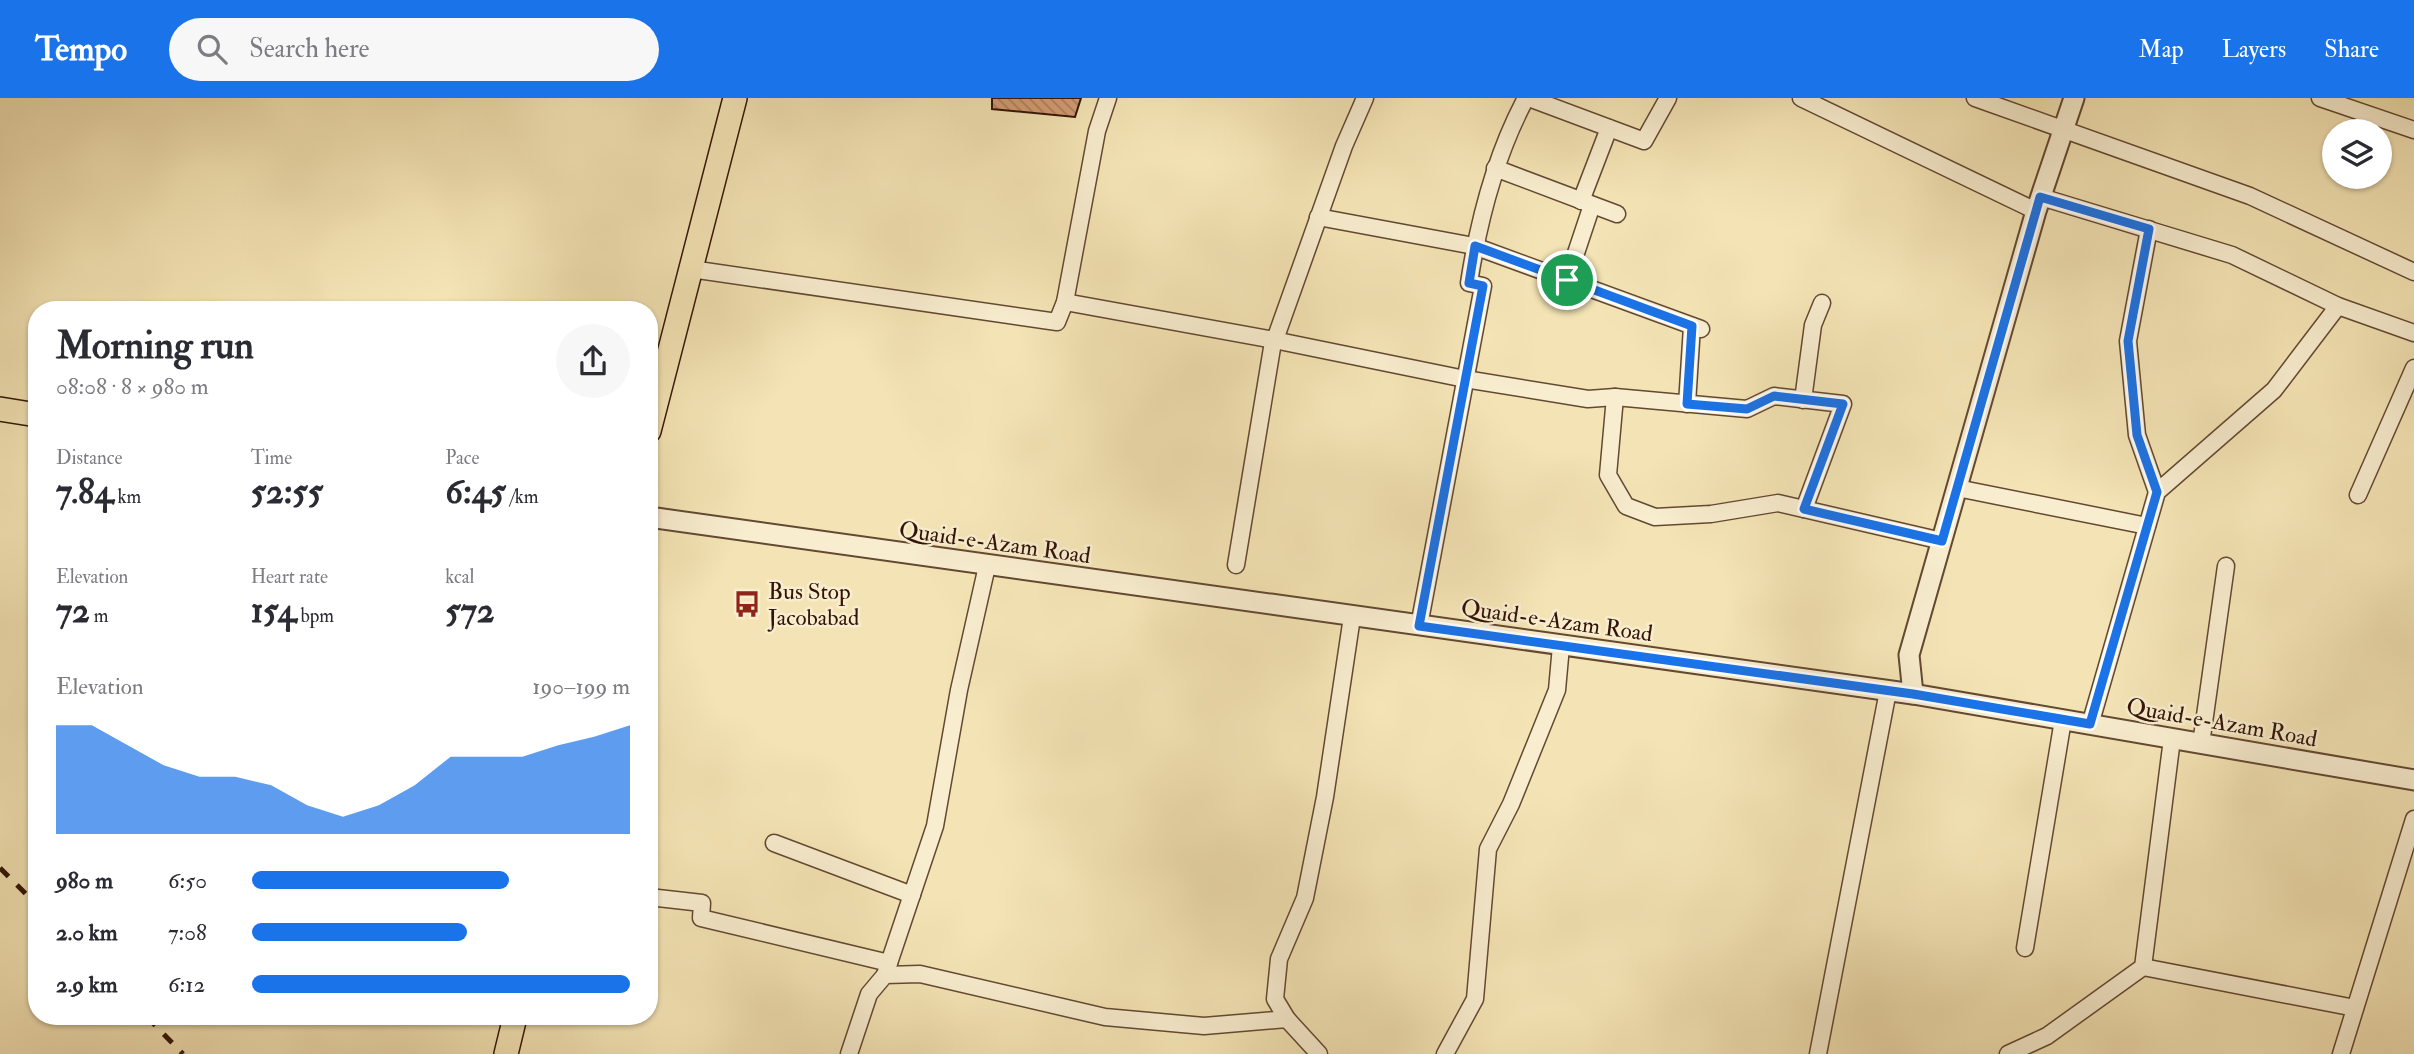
<!DOCTYPE html>
<html lang="en">
<head>
<meta charset="utf-8">
<style>
  :root { --surface:#fff; --page:#f7f7f7; --text:#2b2b33; --muted:#7c7c81; --accent:#1a73e8 }
  body { margin:0; font-family:"IM FELL Double Pica",serif; background:var(--page); color:var(--text); height:100vh; display:flex; flex-direction:column; font-size:26px; white-space:nowrap }
  * { box-sizing:border-box; margin:0 }
  p { font-size:23px; color:var(--muted) }
  .icon { flex:none; width:38px; height:38px; fill:none; stroke:currentColor; stroke-width:2; stroke-linecap:round; stroke-linejoin:round }
  .map { position:relative; flex:1; overflow:hidden }
  .details { position:absolute; left:28px; top:203px; width:630px; height:724px; display:flex; flex-direction:column; background:var(--surface); border-radius:28px; box-shadow:0 2px 5px #0004 }
  .details>* { flex:none }
  .tools { position:absolute; left:2322px; top:21px; display:grid; gap:14px }
  .tools a { display:grid; place-items:center; width:70px; height:70px; border-radius:50%; background:var(--surface); box-shadow:0 2px 5px #0004; font-size:35px }
  .pin { position:absolute; display:grid; place-items:center; width:60px; height:60px; color:#fff; margin:-30px; border:4px solid #fff; border-radius:50%; box-shadow:0 2px 7px #0007 }
  .round { display:grid; place-items:center; flex:none; width:74px; height:74px; border-radius:37px; background:var(--page) }
  .overview { display:flex; align-items:center; justify-content:space-between; height:119px; padding:0 28px }
  h1 { font-size:38px; font-weight:800; line-height:52px }
  .stats { display:grid; grid-template-columns:repeat(3,1fr); gap:10px; height:119px; padding:7px 28px }
  .stats div { display:grid; align-content:center }
  .stats b { font-size:35px; font-weight:800 }
  .stats small { font-size:19px; font-weight:400 }
  .stats p { font-size:19px }
  .chart { height:196px; padding:14px 28px }
  .chart p { display:flex; justify-content:space-between }
  .chart svg { width:100%; height:126px; margin-top:7px; fill:var(--accent); opacity:.7 }
  ul { padding:0 28px; list-style:none; font-size:23px }
  li { display:grid; grid-template-columns:112px 84px 1fr; align-items:center; height:52px }
  li i { height:18px; border-radius:9px; background:var(--accent) }
  header { display:flex; align-items:center; gap:42px; box-sizing:border-box; height:98px; padding:0 35px; background:var(--accent); color:#fff }
  header strong { font-size:33px }
  nav { display:flex; gap:38px; margin-inline-start:auto; font-size:24px }
  .search { width:490px; height:63px; background:var(--page); display:flex; align-items:center; gap:18px; box-sizing:border-box; padding:0 24px; border-radius:38px; color:var(--muted); font-size:26px }
  .map>svg:first-child { display:block }
</style>
</head>
<body>
<header>
<strong>Tempo</strong>
<div class="search"><svg class="icon" aria-label="search" viewBox="0 0 24 24"><circle cx="10" cy="10" r="6"/><path d="M15 15l6 6"/></svg>Search here</div>
<nav><a>Map</a><a>Layers</a><a>Share</a></nav>
</header>
<div class="map">
<svg width="2414" height="956" viewBox="0 0 2414 956">
  <defs>
    <pattern id="building-back-hatch" width="6" height="6" patternUnits="userSpaceOnUse" patternTransform="scale(1.75)"><rect width="6" height="6" fill="#d49d74"/><path d="M-1 5l2 2M0 0l6 6M5-1l2 2" fill="none" stroke="#ad7f5d"/></pattern>
  </defs>
  <rect width="100%" height="100%" fill="#f4e4b5"/>
  <filter id="stains"><feTurbulence type="fractalNoise" baseFrequency=".00286" numOctaves="4"/><feColorMatrix values="0 0 0 0 .2 0 0 0 0 .09 0 0 0 0 .02 0 0 0 .5 -.17"/></filter>
  <radialGradient id="worn" r=".72"><stop offset=".6" stop-color="#630" stop-opacity="0"/><stop offset="1" stop-color="#630" stop-opacity=".3"/></radialGradient>
  <polygon fill="url(#building-back-hatch)" stroke="#331406" stroke-width="2" points="992,0 1081,0 1075,19 992,11"/>
  <g fill="none" stroke-linecap="round" stroke-linejoin="round">
    <defs>
      <g id="minor">
        <polyline points="1529,0 1644,43 1668,0"/>
        <polyline points="1801,0 2036,113"/>
        <polyline points="1975,0 2250,98 2414,174"/>
        <polyline points="2320,0 2414,32"/>
        <polyline points="1495,70 1617,116"/>
        <polyline points="2041,99 2232,157 2338,208 2414,235"/>
        <polyline points="1581,103 1609,30"/>
        <polyline points="1318,119 1474,148 1701,231"/>
        <polyline points="2149,131 2128,243 2137,337 2157,394"/>
        <polyline points="691,171 1057,224 1065,204 1097,33 1108,0"/>
        <polyline points="1567,182 1592,107"/>
        <polyline points="1065,204 1274,242 1465,281 1588,301 1615,299 1747,311 1774,298 1843,306 1804,411"/>
        <polyline points="1615,299 1608,377 1626,408 1655,419 1711,416 1778,405 1942,443"/>
        <polyline points="1803,302 1813,227 1822,205"/>
        <polyline points="1687,306 1692,228"/>
        <polyline points="1957,390 2147,428"/>
        <polyline points="2358,397 2414,270"/>
        <polyline points="1236,467 1272,250 1344,48 1365,0"/>
        <path d="M1419 528 1483 188 1469 185C1479 120 1495 58 1526 0"/>
        <polyline points="2090,627 2157,394 2274,292 2338,208"/>
        <polyline points="2201,646 2226,468"/>
        <polyline points="774,745 912,797"/>
        <polyline points="649,799 702,805 701,820 889,865"/>
        <polyline points="2025,850 2063,622"/>
        <polyline points="2143,869 2355,910"/>
        <polyline points="885,877 935,728 959,592 987,468"/>
        <polyline points="1287,921 1275,901 1279,861 1305,800 1325,699 1352,519"/>
        <polyline points="849,956 869,896 885,877 920,876 1105,919 1204,928 1287,921 1319,956"/>
        <polyline points="1445,956 1475,901 1488,751 1511,706 1557,592 1561,548"/>
        <polyline points="1818,956 1888,593"/>
        <polyline points="2008,956 2047,938 2143,869 2172,641"/>
        <polyline points="2341,956 2414,721"/>
      </g>
      <g id="tertiary">
        <polyline points="649,419 1913,596 2414,682"/>
        <polyline points="1913,596 1909,557 2036,113 2074,0"/>
      </g>
      <g id="primary">
        <polyline points="0,311 37,317"/>
        <polyline points="649,333 735,0"/>
        <polyline points="506,956 515,919"/>
      </g>
    </defs>
    <use href="#minor" stroke="#634832" stroke-width="19"/>
    <use href="#tertiary" stroke="#634832" stroke-width="23"/>
    <use href="#primary" stroke="#331406" stroke-width="26"/>
    <use href="#minor" stroke="#f8edcf" stroke-width="16"/>
    <use href="#tertiary" stroke="#f8edcf" stroke-width="19"/>
    <use href="#primary" stroke="#f4e4b5" stroke-width="23"/>
    <g stroke="#331406" stroke-width="5" stroke-dasharray="12 12" stroke-linecap="butt">
      <polyline points="0,770 37,807"/>
      <polyline points="147,919 183,956"/>
    </g>
  </g>
  <g fill="none" stroke-linecap="round" stroke-linejoin="round">
    <defs>
      <polygon id="route" points="2040,99 2149,131 2128,243 2137,337 2157,394 2090,626 1913,596 1419,528 1483,188 1469,185 1475,148 1692,228 1687,306 1747,311 1774,298 1843,306 1804,411 1942,443"/>
    </defs>
    <use href="#route" stroke="#fff" stroke-width="14"/>
    <use href="#route" stroke="#1a73e8" stroke-width="9"/>
  </g>
  <defs>
    <symbol id="bus-bare" viewBox="-9 -9 18 18"><path d="M-5-6H5V4H4V6H2V4H-2V6H-4V4H-5ZM-3.5-4V0h7V-4ZM-3.5 1.2v1.5H-2V1.2ZM2 1.2v1.5H3.5V1.2Z" fill="#8f2418" stroke="#f8edcf" stroke-width="2.5" paint-order="stroke"/></symbol>
  </defs>
  <g fill-rule="evenodd">
    <use href="#bus-bare" x="728" y="487" width="38" height="38"/>
  </g>
  <g text-anchor="middle" stroke-width="5" stroke-linejoin="round" paint-order="stroke">
    <g font-size="23" fill="#331406" stroke="#f8edcf">
      <text transform="translate(995 444) rotate(8)" y="8">Quaid-e-Azam Road</text>
      <text transform="translate(1557 522) rotate(8)" y="8">Quaid-e-Azam Road</text>
      <text transform="translate(2222 624) rotate(10)" y="8">Quaid-e-Azam Road</text>
    </g>
    <g font-size="23" fill="#331406" stroke="#f8edcf" text-anchor="start">
      <text x="768" y="501">Bus Stop<tspan x="768" dy="26">Jacobabad</tspan></text>
    </g>
  </g>
  <rect width="100%" height="100%" filter="url(#stains)"/>
  <rect width="100%" height="100%" fill="url(#worn)"/>
</svg>
<div class="tools">
<a><svg class="icon" aria-label="layers" viewBox="0 0 24 24"><path d="M12 4l9 5-9 5-9-5zM3 14l9 5 9-5"/></svg></a>
</div>
<div class="pin" style="left:1567px;top:182px;background:#1e9e55"><svg class="icon" aria-label="arrive" viewBox="0 0 24 24"><path d="M6 21V4h12l-3 4 3 4H6"/></svg></div>
<section class="details">
<div class="overview"><div><h1>Morning run</h1><p>08:08 · 8 × 980 m</p></div><a class="round"><svg class="icon" aria-label="share" viewBox="0 0 24 24"><path d="M12 15V3M7 8l5-5 5 5M5 13v7h14v-7"/></svg></a></div>
<div class="stats">
<div><p>Distance</p><b>7.84<small> km</small></b></div>
<div><p>Time</p><b>52:55</b></div>
<div><p>Pace</p><b>6:45<small> /km</small></b></div>
</div>
<div class="stats">
<div><p>Elevation</p><b>72<small> m</small></b></div>
<div><p>Heart rate</p><b>154<small> bpm</small></b></div>
<div><p>kcal</p><b>572</b></div>
</div>
<div class="chart"><p><span>Elevation</span>190–199 m</p>
<svg viewBox="0 0 160 44" preserveAspectRatio="none"><path d="M0 44V6L10 6L20 13L30 20L40 24L50 24L60 27L70 34L80 38L90 34L100 27L110 17L120 17L130 17L140 13L150 10L160 6V44z"/></svg>
</div>
<ul>
<li><b>980 m</b>6:50<i style="width:68%"></i></li>
<li><b>2.0 km</b>7:08<i style="width:57%"></i></li>
<li><b>2.9 km</b>6:12<i style="width:100%"></i></li>
</ul>
</section>
</div>
</body>
</html>
